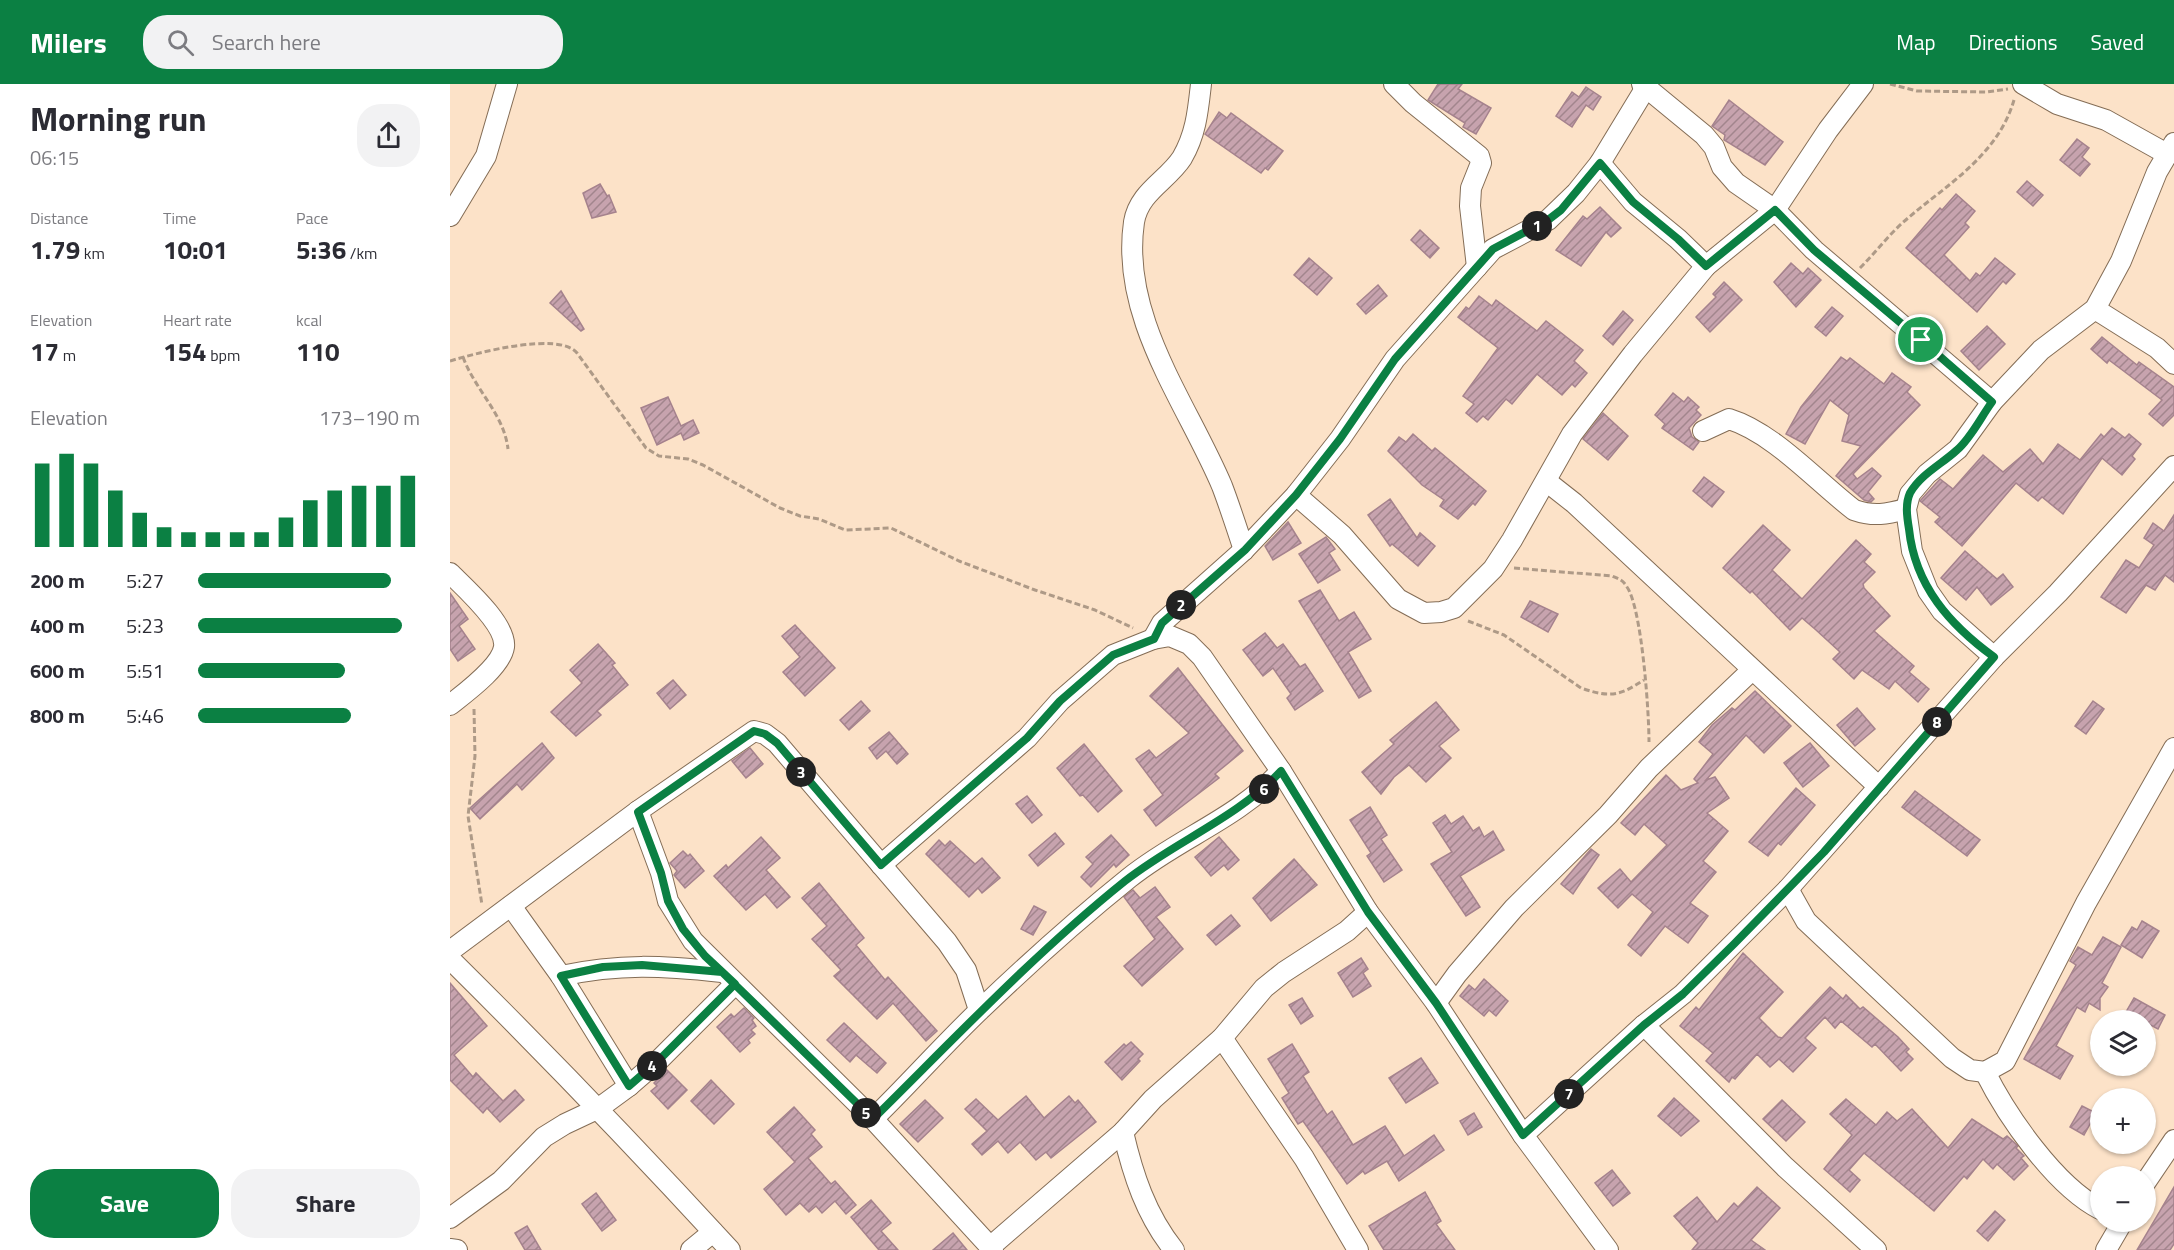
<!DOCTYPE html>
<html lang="en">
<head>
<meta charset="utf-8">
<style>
  :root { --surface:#fff; --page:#f2f2f3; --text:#2b2b33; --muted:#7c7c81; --accent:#0b8043 }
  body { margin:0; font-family:"Titillium Web",sans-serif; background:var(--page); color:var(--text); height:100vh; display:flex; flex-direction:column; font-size:22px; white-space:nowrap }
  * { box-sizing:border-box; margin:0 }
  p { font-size:20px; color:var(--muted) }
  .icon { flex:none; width:33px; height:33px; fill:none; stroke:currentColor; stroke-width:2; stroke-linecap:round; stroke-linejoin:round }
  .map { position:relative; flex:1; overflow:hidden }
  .details { display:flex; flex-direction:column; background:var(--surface); width:450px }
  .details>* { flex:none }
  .tools { position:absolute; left:1640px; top:926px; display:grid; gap:12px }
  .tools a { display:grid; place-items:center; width:66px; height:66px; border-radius:50%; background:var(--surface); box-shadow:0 2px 4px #0004; font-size:30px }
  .pin { position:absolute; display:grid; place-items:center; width:51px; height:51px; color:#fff; margin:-26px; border:3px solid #fff; border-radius:50%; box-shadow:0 2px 6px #0007 }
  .km { position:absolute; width:30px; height:30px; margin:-15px; border-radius:50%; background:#222; color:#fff; font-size:16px; line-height:30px; text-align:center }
  .round { display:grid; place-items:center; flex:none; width:63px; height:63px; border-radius:24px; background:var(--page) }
  .head { display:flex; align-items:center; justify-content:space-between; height:102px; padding:0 30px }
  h1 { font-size:33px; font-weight:700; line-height:45px }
  .stats { display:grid; grid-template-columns:repeat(3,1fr); gap:9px; height:102px; padding:6px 30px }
  .stats div { display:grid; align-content:center }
  .stats b { font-size:26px; font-weight:700 }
  .stats small { font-size:16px; font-weight:400 }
  .stats p { font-size:16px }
  .chart { height:168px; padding:12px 30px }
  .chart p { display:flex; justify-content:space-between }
  .chart svg { width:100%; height:108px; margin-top:6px; stroke:var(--accent); stroke-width:6 }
  .cta { display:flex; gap:12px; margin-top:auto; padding:12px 30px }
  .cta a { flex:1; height:69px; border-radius:24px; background:var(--accent); color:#fff; font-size:24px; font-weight:700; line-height:69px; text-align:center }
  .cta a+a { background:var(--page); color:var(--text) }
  ul { padding:0 30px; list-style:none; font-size:20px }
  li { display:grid; grid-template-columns:96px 72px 1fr; align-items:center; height:45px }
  li i { height:15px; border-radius:8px; background:var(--accent) }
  header { display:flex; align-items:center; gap:36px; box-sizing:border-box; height:84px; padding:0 30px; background:var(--accent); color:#fff }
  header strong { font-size:28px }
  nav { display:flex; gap:33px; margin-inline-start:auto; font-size:21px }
  .search { width:420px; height:54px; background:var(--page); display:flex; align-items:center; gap:15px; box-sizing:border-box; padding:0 21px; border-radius:24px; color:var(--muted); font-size:22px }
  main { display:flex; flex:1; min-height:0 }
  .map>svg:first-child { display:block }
</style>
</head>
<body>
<header>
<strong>Milers</strong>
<div class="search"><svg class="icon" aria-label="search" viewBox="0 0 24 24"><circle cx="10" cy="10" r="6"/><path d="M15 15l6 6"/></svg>Search here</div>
<nav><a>Map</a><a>Directions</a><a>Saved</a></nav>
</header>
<main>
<section class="details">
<div class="head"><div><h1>Morning run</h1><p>06:15</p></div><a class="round"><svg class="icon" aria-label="share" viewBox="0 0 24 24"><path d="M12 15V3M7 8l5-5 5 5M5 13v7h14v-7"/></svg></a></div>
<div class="stats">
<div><p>Distance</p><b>1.79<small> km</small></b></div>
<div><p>Time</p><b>10:01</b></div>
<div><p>Pace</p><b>5:36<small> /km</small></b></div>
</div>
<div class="stats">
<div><p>Elevation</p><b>17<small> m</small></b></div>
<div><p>Heart rate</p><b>154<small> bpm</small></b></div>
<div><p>kcal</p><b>110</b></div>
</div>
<div class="chart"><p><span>Elevation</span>173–190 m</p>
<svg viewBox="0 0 160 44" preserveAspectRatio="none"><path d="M5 44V10M15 44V6M25 44V10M35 44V21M45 44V30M55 44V36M65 44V38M75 44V38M85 44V38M95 44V38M105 44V32M115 44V25M125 44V21M135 44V19M145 44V19M155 44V15"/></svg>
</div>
<ul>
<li><b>200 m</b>5:27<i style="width:87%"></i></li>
<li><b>400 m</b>5:23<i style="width:92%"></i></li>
<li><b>600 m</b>5:51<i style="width:66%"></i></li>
<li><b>800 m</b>5:46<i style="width:69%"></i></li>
</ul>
<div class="cta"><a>Save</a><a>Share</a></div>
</section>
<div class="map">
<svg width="1724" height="1166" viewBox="0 0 1724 1166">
  <defs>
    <pattern id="building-hatch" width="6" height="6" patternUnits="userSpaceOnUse" patternTransform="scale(1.5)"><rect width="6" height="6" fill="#c7a3ae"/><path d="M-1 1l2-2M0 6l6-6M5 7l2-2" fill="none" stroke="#a2858d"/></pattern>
  </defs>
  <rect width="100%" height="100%" fill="#fce2c8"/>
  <g fill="url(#building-hatch)" stroke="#a5828d" stroke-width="1.5">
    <polygon points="988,0 1012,0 1008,5 1041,24 1026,50 1013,43 1015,39 978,16"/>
    <polygon points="1136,3 1151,13 1143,26 1136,21 1122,43 1106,32 1122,8 1129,13"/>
    <polygon points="1279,16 1333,58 1315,81 1274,56 1275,51 1262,42"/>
    <polygon points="769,28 777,34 781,29 833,67 818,86 815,84 811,89 755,50"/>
    <polygon points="1627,55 1639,64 1632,73 1640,80 1630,92 1610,76"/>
    <polygon points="1577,97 1593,111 1583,122 1567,108"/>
    <polygon points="150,100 157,112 159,111 166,128 142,134 133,109"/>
    <polygon points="1506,110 1525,127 1515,139 1519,143 1494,171 1520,197 1526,189 1530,192 1545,174 1565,190 1556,200 1553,197 1527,228 1456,164 1490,124 1492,126"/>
    <polygon points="1150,123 1171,144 1161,153 1156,148 1131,182 1106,166 1133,132 1137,135"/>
    <polygon points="970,146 989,164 980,174 961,156"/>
    <polygon points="859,174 882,194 867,211 844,191"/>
    <polygon points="1341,179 1353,190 1358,184 1371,196 1346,223 1324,198"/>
    <polygon points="1274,198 1292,216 1260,248 1246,233 1266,213 1263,210"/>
    <polygon points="928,201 937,212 916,230 907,220"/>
    <polygon points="111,207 134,245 131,247 100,219"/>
    <polygon points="1029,212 1042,222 1046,216 1087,247 1096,237 1133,266 1124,277 1137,289 1125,303 1122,300 1112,311 1087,290 1062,320 1056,315 1038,336 1033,332 1027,338 1016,329 1024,320 1013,312 1048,264 1008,233 1016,223 1019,225"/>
    <polygon points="1382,223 1393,232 1376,252 1365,243"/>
    <polygon points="1173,227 1183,236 1163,261 1153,252"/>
    <polygon points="1537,242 1555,260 1529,286 1511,267"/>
    <polygon points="1652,253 1687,281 1689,278 1724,303 1724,331 1713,342 1699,330 1712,316 1659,276 1657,279 1641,265"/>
    <polygon points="1391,273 1397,277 1400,274 1434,300 1442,289 1461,303 1457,308 1470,321 1403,390 1407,395 1422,384 1431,392 1418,408 1424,415 1421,418 1414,416 1386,392 1411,362 1392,357 1399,331 1380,316 1355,360 1336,350 1351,323"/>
    <polygon points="1223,309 1234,318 1238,313 1249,323 1246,326 1251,331 1239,344 1242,353 1249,358 1243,366 1212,344 1215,340 1205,331"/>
    <polygon points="218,313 231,342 243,336 249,349 234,356 231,349 207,361 191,324"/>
    <polygon points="1153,329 1178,352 1158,376 1133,355"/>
    <polygon points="1662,344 1675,354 1679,350 1691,360 1682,372 1685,375 1672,391 1652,374 1613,430 1592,413 1588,417 1566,399 1512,462 1485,438 1490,433 1470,417 1490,395 1503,405 1533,371 1553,388 1580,365 1593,380 1608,360 1630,376 1651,350 1654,353"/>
    <polygon points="963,350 982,367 985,364 1036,407 1025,421 1023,419 1008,435 990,422 994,416 972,401 938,367 949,353 956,358"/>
    <polygon points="1254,393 1274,408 1262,423 1243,407"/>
    <polygon points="940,415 967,454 970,449 985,462 968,482 942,460 940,462 918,431"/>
    <polygon points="1724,431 1724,498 1715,491 1705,506 1696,501 1676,529 1651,513 1676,476 1689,484 1704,461 1694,454 1703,439 1714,447"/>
    <polygon points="838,438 851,459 823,476 815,462"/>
    <polygon points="1313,441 1340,466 1322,486 1352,515 1406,456 1421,470 1414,478 1425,488 1413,500 1414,504 1440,532 1424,547 1464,582 1459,588 1479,605 1468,618 1445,597 1439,605 1412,586 1404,595 1383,575 1390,568 1366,546 1352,534 1340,546 1302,507 1300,509 1273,484"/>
    <polygon points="876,453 885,465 879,469 890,486 868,499 849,470"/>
    <polygon points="1515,467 1547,495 1553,490 1563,503 1541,521 1527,503 1516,516 1491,494"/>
    <polygon points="870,506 889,537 904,528 921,555 898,568 921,607 909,614 849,517"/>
    <polygon points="0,509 18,535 9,542 25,565 8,577 0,565"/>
    <polygon points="1080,517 1108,530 1098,548 1071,533"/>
    <polygon points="345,541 385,584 355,612 333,588 350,573 332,552"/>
    <polygon points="815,549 827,564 833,560 850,583 855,580 873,607 845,626 837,614 841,610 823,584 813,592 793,566"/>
    <polygon points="148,560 165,579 162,581 178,601 147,627 151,631 126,652 101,628 132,599 120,586"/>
    <polygon points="728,584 793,667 765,690 769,694 706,742 694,726 713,711 686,675 699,666 706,674 739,649 700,612"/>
    <polygon points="223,596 236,611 220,625 207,609"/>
    <polygon points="1305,607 1341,642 1314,669 1296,651 1256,696 1265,693 1279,714 1257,729 1278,747 1253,777 1266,788 1240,819 1258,832 1238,859 1215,842 1191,872 1178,861 1203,828 1182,810 1168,824 1148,804 1170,785 1181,798 1217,761 1194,740 1185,751 1171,739 1216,691 1231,706 1248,699 1244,695 1263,670 1249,658 1262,641 1282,624 1285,626"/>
    <polygon points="411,617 420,627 399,646 390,636"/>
    <polygon points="1643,617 1654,625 1636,650 1625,642"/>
    <polygon points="986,618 1009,646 989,662 1001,674 976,698 959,681 944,693 931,710 912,688 944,660 940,656"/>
    <polygon points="1407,624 1425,645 1405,662 1387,641"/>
    <polygon points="439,648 458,670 447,680 436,667 427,675 419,664"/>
    <polygon points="92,659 104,674 72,706 67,700 30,735 20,724"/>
    <polygon points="1360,659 1379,682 1353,703 1334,679"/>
    <polygon points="634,660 672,707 648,728 633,711 630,712 607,684"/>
    <polygon points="300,664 313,680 296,694 282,677"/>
    <polygon points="1346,704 1365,721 1331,761 1328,759 1318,772 1299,758"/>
    <polygon points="1465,707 1530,756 1517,772 1452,723"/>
    <polygon points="577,712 592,731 582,739 566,720"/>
    <polygon points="920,723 937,751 931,755 952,786 934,798 917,772 921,769 900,736"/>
    <polygon points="995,731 1001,740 1013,732 1023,747 1029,743 1034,753 1043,747 1054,766 1010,792 1030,823 1016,832 981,780 1002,768 983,739"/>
    <polygon points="605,749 614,760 588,782 579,771"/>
    <polygon points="661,751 679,771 666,783 664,780 641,803 631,793 643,780 636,773"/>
    <polygon points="311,753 330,774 316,786 340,813 327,824 315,810 296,826 264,792 276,781 278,784"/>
    <polygon points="769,753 789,776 778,786 774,781 761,792 745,773"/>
    <polygon points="489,756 495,762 500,757 525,780 532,774 550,794 532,809 528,804 519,813 476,770"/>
    <polygon points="1141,765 1149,771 1123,810 1111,800"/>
    <polygon points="233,767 238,772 240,770 254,787 235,804 224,791 227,787 220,779"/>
    <polygon points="844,775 867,801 821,837 803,814"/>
    <polygon points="369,799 414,854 406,861 435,896 438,893 487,947 476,957 443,919 427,935 384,892 391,886 362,855 377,842 352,814"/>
    <polygon points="705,803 720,823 706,833 733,865 692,902 674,882 705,855 674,813 683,806 690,814"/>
    <polygon points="584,822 596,828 583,851 571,845"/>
    <polygon points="781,831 790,842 766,861 757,851"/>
    <polygon points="1692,837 1709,847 1692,874 1671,861 1682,843 1687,846"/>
    <polygon points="1653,853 1671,863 1652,899 1658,903 1650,914 1650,926 1639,919 1635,928 1627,923 1606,962 1623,972 1610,995 1574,975 1626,881 1620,877 1628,863 1642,871"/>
    <polygon points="1293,869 1333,908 1309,934 1328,953 1332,954 1380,903 1393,915 1396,911 1410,925 1413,923 1448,953 1459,965 1456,968 1463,975 1451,987 1425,960 1422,963 1391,937 1385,944 1375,933 1355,954 1366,964 1343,988 1329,975 1320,983 1307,970 1285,995 1282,993 1279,998 1256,977 1263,969 1230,942 1246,923 1249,926"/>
    <polygon points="911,874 918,885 913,889 921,902 903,913 888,889"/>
    <polygon points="1034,895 1058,917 1046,932 1039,926 1034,932 1010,912 1019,901 1025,906"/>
    <polygon points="0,899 37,942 4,971 23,993 26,989 53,1017 65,1006 74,1016 50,1038 37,1024 33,1029 0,996"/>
    <polygon points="852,914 863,932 851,940 839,921"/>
    <polygon points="1684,914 1715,931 1708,945 1676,928"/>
    <polygon points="294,924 304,934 302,936 306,942 301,946 305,950 298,956 300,959 290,968 267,943 281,930 284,933"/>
    <polygon points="394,939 436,979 427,989 406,971 400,978 377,956"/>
    <polygon points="681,958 693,970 688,975 690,977 672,996 655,978 674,960 676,962"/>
    <polygon points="842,960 859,988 853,992 877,1031 882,1027 903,1061 935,1042 954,1072 984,1051 994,1066 949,1097 937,1077 915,1090 913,1087 897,1100 853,1037 848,1040 832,1014 839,1009 818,975"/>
    <polygon points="971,974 988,999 956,1019 939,994"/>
    <polygon points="217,986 237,1006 218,1025 201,1007 207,1002 204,999"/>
    <polygon points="261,996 284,1020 264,1040 241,1017"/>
    <polygon points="576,1012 594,1034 619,1012 625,1019 628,1016 646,1038 601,1074 596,1068 586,1076 570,1058 558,1069 548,1057 532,1071 522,1060 537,1047 515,1025 526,1015 548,1036"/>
    <polygon points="1224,1014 1249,1037 1231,1052 1208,1032"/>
    <polygon points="1396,1015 1426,1041 1437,1028 1447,1037 1462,1025 1498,1064 1522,1035 1553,1055 1557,1052 1568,1062 1566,1064 1574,1072 1571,1074 1578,1082 1564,1096 1547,1080 1543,1085 1533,1075 1517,1095 1514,1092 1484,1127 1414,1069 1399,1086 1410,1096 1400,1108 1374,1085 1402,1051 1380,1030"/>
    <polygon points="475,1016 493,1034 468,1058 450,1040"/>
    <polygon points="1332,1016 1355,1038 1336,1057 1313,1035"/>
    <polygon points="1632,1022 1646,1029 1634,1051 1620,1043"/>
    <polygon points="344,1023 365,1046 361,1050 372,1063 358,1074 381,1100 385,1097 406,1121 396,1130 385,1117 372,1129 366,1122 359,1128 350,1119 336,1131 314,1105 345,1078 317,1048"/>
    <polygon points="1024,1029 1032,1043 1018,1051 1010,1037"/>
    <polygon points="1162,1086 1180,1109 1163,1122 1145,1099"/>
    <polygon points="1307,1103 1330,1124 1301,1156 1315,1166 1242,1166 1248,1159 1224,1132 1247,1113 1267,1138 1284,1119 1288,1123"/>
    <polygon points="1724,1103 1724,1160 1720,1166 1687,1166"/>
    <polygon points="975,1108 991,1137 986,1140 1005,1166 934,1166 919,1142"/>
    <polygon points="146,1109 166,1136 152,1147 132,1120"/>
    <polygon points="421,1116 441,1139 431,1147 448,1166 429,1166 401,1133"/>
    <polygon points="1545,1127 1555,1136 1538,1157 1527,1147"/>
    <polygon points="77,1142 91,1166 75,1166 65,1149"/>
    <polygon points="503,1149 517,1166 483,1166"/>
  </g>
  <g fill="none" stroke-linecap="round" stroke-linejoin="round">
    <defs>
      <g id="street">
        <path d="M751 0C748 27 746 50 732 74 717 97 689 108 684 138 670 234 737 319 772 402 780 423 787 445 794 466"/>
        <polyline points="944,0 963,19 1029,72 1031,79 1021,104 1020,122 1027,183"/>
        <polyline points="1192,0 1254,51 1264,63 1272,83 1286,99 1325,126 1364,166 1542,318"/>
        <polyline points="1573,0 1607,20 1656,36 1717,70"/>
        <polyline points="1150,79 1183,118 1228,155 1256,182"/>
        <polyline points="0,132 36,72 57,0"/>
        <polyline points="1645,225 1707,264 1724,280"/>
        <path d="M1253 347 1279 335C1324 349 1366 397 1404 426 1424 433 1437 430 1456 425"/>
        <polyline points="1096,397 1124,419 1429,703"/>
        <polyline points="846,411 892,451 948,515 974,529 991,528 1004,524 1043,485 1062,456 1122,350 1183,270 1256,182 1325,126 1378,46 1413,0"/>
        <path d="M0 489C15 504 57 541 54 563 51 583 15 609 0 621"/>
        <polyline points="703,555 712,539 794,466 846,411 890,355 945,275 1043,165 1098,136 1126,109 1150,79 1198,0"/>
        <polyline points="1544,573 1492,527 1478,507 1462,467 1456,425 1460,410 1477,390 1508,365 1542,318 1591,266 1645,225 1671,177 1707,88 1724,59"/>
        <polyline points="188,727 211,789 218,817 243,857 423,1035 543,1166"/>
        <polyline points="431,781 577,654 610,617 663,571 703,555 720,552 739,560 752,573 831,687 918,828 986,919 1073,1051"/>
        <polyline points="1338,805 1356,837 1502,974 1520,986 1535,988 1555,977 1636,819 1724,664"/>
        <polyline points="61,822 111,892 179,1002"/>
        <polyline points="0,867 188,727 304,647 315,650 327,659 497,858 516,886 529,926"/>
        <path d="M0 875C96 970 189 1067 280 1166"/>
        <path d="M111 892C170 879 213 882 272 888"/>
        <polyline points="986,919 1007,890 1064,824 1158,731 1199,684 1302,586"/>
        <polyline points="1194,941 1335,1083 1426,1166"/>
        <polyline points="772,954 854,1074 908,1166"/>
        <path d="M1535 988C1557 1032 1605 1102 1650 1125"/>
        <path d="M423 1035C460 999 494 960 532 924 579 879 628 835 679 794 730 753 786 736 831 687"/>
        <path d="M673 1048C683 1091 696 1131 724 1166"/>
        <polyline points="1695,1099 1724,1056"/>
        <polyline points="0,1134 51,1097 94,1053 115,1040 149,1024 179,1002 209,976 285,900"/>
        <polyline points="540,1163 673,1048 703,1015 772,954 814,904 834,888 897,847 918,828"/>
        <polyline points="0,1165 7,1166"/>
        <polyline points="241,1166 263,1148"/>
        <polyline points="1158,1166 1073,1051 1194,941 1233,910 1338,805 1544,573 1608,509 1724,382"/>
        <polyline points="1656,1166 1673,1137"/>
      </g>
    </defs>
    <use href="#street" stroke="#846d56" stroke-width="22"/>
    <g stroke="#ae9a87" stroke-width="3" stroke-dasharray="6 3" stroke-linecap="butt">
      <polyline points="1440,0 1467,7 1536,8 1558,5"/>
      <path d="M1410 184C1426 168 1440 149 1458 134 1498 100 1548 71 1564 16"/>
      <path d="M13 273C25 306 54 330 58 365"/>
      <path d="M0 277C26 269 109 247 127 269L196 364 209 372 238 375 253 381 330 424 350 432 369 435 395 446 441 444 509 477 585 506 645 526 683 544"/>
      <path d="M1064 484 1162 492C1169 495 1173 496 1177 503 1192 525 1199 628 1199 658"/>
      <path d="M1018 537 1054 551 1131 604C1160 614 1169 612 1194 596"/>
      <polyline points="24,625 25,672 18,732 32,821"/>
    </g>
    <use href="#street" stroke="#fff" stroke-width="20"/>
  </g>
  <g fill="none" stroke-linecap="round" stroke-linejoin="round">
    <defs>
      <path id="route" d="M1471 256 1364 166 1325 126 1256 182 1228 155 1183 118 1150 79 1111 126 1098 136 1043 165 945 275 890 355 846 411 795 466 712 539 704 555 663 571 610 617 577 654 431 781 327 659 315 650 304 647 188 728 211 789 218 817 233 845 255 872 285 900 209 976 179 1002 111 892 153 883 192 881 272 888 423 1035C505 954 584 870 675 797 726 757 787 734 831 687L918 828 986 919 1073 1051 1194 941 1233 910 1284 860 1374 768 1544 573C1500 541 1465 502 1459 445 1457 433 1455 420 1460 409 1471 390 1492 380 1507 366 1521 354 1531 333 1542 318L1471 256"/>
    </defs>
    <use href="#route" stroke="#fff" stroke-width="12"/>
    <use href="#route" stroke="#0b8043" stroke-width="8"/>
  </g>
</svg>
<div class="tools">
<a><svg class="icon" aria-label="layers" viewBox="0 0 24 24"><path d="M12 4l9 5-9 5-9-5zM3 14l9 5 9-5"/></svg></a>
<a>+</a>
<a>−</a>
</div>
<div class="pin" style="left:1471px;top:256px;background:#1e9e55"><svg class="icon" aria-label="arrive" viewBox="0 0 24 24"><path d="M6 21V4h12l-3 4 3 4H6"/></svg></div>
<b class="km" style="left:1087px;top:142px">1</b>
<b class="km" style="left:731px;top:521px">2</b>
<b class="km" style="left:351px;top:688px">3</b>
<b class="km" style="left:202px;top:982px">4</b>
<b class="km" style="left:416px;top:1029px">5</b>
<b class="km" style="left:814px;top:705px">6</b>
<b class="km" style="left:1119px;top:1010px">7</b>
<b class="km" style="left:1487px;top:638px">8</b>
</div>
</main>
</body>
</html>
